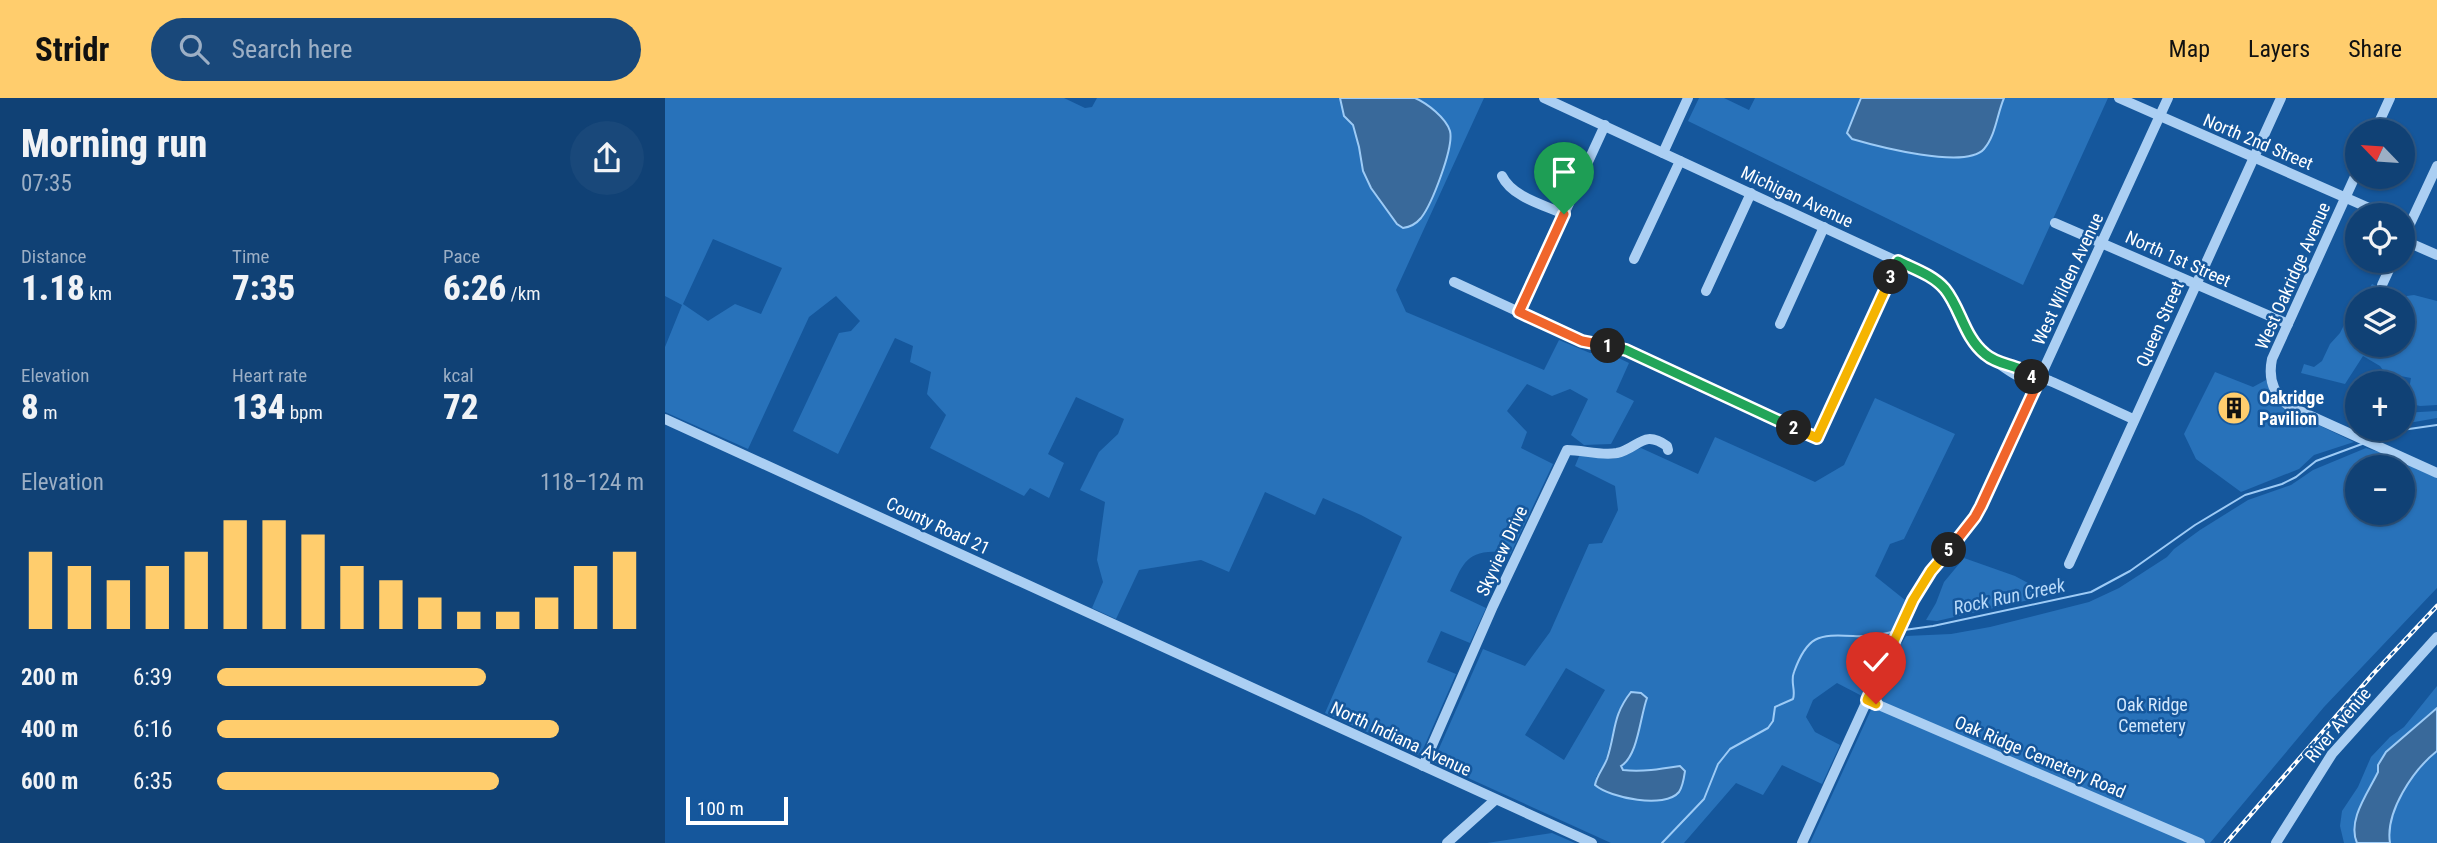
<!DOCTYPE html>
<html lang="en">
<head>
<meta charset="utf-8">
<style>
  :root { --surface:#104175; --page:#19487a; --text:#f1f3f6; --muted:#9cafc5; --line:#305a87; --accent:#ffcd6d }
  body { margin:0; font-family:"Roboto Condensed",sans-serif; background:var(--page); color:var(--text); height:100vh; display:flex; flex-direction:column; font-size:26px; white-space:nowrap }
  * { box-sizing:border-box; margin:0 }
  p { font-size:23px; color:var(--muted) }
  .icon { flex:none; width:38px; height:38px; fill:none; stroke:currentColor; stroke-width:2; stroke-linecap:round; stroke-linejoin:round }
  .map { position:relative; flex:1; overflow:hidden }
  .details { display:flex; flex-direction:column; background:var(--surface); width:665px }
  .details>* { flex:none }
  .needle { width:46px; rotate:295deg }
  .fabs { position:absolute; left:1680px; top:21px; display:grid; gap:14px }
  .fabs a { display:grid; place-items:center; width:70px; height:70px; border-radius:50%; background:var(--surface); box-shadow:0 2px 5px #0004,0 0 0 2px var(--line); font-size:35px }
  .scale { position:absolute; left:21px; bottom:18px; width:102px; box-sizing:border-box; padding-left:7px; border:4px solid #fff; border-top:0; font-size:19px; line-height:24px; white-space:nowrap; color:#fff; -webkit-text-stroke:5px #15579c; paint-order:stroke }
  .pin { position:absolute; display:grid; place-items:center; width:60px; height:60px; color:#fff; margin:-72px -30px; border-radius:50% 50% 50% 0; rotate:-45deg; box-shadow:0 0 7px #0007 }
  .pin .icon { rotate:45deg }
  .km { position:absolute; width:35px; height:35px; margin:-18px; border-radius:50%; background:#222; color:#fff; font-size:19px; line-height:35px; text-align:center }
  .round { display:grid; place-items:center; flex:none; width:74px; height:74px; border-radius:37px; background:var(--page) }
  .head { display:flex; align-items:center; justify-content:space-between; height:119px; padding:0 21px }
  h1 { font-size:38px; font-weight:800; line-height:52px }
  .stats { display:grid; grid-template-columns:repeat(3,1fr); gap:10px; height:119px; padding:7px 21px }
  .stats div { display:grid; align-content:center }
  .stats b { font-size:35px; font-weight:800 }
  .stats small { font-size:19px; font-weight:400 }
  .stats p { font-size:19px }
  .chart { height:196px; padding:14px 21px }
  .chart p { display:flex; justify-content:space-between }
  .chart svg { width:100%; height:126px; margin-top:7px; stroke:var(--accent); stroke-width:6 }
  ul { padding:0 21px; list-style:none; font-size:23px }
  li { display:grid; grid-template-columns:112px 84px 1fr; align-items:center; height:52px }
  li i { height:18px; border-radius:9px; background:var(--accent) }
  header { display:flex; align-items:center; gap:42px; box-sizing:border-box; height:98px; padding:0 35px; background:var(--accent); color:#111 }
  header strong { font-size:33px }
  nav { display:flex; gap:38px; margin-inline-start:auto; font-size:24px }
  .search { width:490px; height:63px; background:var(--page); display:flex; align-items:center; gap:18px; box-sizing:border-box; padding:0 24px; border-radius:38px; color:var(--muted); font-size:26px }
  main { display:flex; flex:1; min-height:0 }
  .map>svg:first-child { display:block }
</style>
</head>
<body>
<header>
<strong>Stridr</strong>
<div class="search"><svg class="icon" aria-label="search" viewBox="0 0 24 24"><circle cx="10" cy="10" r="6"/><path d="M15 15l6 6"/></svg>Search here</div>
<nav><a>Map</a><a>Layers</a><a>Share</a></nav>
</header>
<main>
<section class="details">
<div class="head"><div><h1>Morning run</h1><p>07:35</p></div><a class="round"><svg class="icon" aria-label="share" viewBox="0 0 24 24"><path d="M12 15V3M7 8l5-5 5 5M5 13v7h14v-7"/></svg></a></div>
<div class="stats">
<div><p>Distance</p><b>1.18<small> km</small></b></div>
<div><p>Time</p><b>7:35</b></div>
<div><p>Pace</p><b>6:26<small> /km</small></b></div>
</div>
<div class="stats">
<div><p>Elevation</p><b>8<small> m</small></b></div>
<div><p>Heart rate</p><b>134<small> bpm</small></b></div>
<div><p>kcal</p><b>72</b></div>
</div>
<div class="chart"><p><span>Elevation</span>118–124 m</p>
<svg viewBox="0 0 160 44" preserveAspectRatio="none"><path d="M5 44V17M15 44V22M25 44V27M35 44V22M45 44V17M55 44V6M65 44V6M75 44V11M85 44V22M95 44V27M105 44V33M115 44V38M125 44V38M135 44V33M145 44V22M155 44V17"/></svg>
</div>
<ul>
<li><b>200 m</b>6:39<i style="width:63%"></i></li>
<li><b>400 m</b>6:16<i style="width:80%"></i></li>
<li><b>600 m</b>6:35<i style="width:66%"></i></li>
</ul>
</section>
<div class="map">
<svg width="1772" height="745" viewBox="0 0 1772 745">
  <rect width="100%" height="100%" fill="#15579c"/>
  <g fill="#2872ba" fill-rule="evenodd">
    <path d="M0 0H399L420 10 427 9 432 0H675L679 18 688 27 694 49 698 73 732 126 766 102 785 46 784 32 773 16 758 4 750 0H819L731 192 741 214 879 272 894 242 925 255 945 256 964 265 951 294 969 303 946 346 919 347 906 337 923 301 905 291 887 298 862 286 842 313 862 334 856 350 888 366 845 457C837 453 832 453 823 454 798 456 795 474 785 493L821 510 805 545 776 533 762 564 791 576 755 658 660 615 737 439 696 417 658 400 650 417 600 394 564 474 536 462 474 472 451 521 427 510 438 484 432 462 440 404 415 392 434 354 453 336 459 321 411 299 383 356 399 365 384 400 365 390 359 398 265 350 281 317 262 296 266 274 245 264 248 248 230 240 173 356 128 333 174 235 186 233 195 223 171 198 144 219 83 351 0 314V249L17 207 0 198ZM48 141 117 170 96 216 70 206 43 223 18 206Z"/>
    <polygon points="1034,0 1059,0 1084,12 1090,0 1443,0 1358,187 1023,23"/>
    <polygon points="1707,186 1734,199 1749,197 1772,203 1772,307 1755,308 1738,304 1738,295 1744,291 1746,280 1720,275 1715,268 1698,258 1680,286 1636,275 1639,266 1649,269 1657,263 1665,246 1675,235 1684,217 1692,210 1692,247 1738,247 1738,201 1699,201"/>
    <polygon points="1550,274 1588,289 1601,282 1605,293 1618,310 1689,344 1649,357 1634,371 1576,394 1531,361 1519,336"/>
    <path d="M1210 300 1290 336 1239 441 1225 446 1210 478 1240 502 1197 598 1172 585 1148 602 1141 619 1150 634 1175 647 1157 686 1117 667 1098 697 1071 685 1019 745H946L768 664 818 551 860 568 885 534 924 446 937 445 953 412 950 388 910 368 915 356 948 361 976 350 1033 376 1050 339 1150 384 1179 367ZM901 570 940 592 899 662 860 637ZM966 594 982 600C976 618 972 660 956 668L958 672 997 673 1007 669 948 697 931 679 940 665 953 614Z"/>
    <polygon points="1772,313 1772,320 1738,326 1738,315"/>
    <path d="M1701 350 1727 358 1772 378V490L1659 609 1545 745H1145L1216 590 1213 588 1234 544 1237 545 1241 538 1286 536 1325 529 1424 504 1454 490 1502 459 1509 451 1535 432 1583 402 1626 387 1648 372ZM1692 369H1738V415H1692Z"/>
    <polygon points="1299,460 1350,478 1372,490 1390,496 1272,523 1261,522 1271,505 1279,484"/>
    <path d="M1772 588V610L1721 654 1713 667V674C1703 695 1682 722 1692 745H1679L1675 728 1677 713 1693 689 1706 659 1725 639 1739 629Z"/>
    <path d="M1772 653V745H1725C1720 714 1748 672 1772 653Z"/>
    <polygon points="887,735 910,745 822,745"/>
  </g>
  <g fill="#39699a" stroke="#9dcbf6" stroke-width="2">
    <path d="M675 0H750C762 5 781 20 785 33 789 49 767 106 756 120 751 126 745 129 738 130L732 126 706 90 698 73 694 49 688 27 679 18Z"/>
    <path d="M1196 0H1339C1332 16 1331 37 1319 51 1301 72 1211 48 1187 41L1182 35Z"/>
    <path d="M966 594 976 595 982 600C975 619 973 658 956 668L958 672C978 674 996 671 1015 668L1020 673C1019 680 1018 688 1014 694 1000 711 945 700 930 687 932 677 938 671 942 661 951 634 947 618 966 594Z"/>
    <path d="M1772 610V653C1748 672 1720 714 1725 745H1692C1682 722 1703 695 1713 674V667L1721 654Z"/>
  </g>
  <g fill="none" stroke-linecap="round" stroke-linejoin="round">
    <g stroke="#9dcbf6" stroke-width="2">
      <polyline points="1708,341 1730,333 1772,327"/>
      <polyline points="1239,532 1268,528 1426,494 1465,473 1530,427 1580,397 1617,386 1631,379 1651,363 1697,346"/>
      <path d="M997 745 1039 701 1053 666 1065 651 1103 630 1108 623 1110 609 1128 601C1131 592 1125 584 1129 574 1142 538 1153 536 1188 538 1201 539 1215 537 1227 534"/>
    </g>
    <g stroke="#abcff3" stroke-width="10">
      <path d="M879 0 1266 179C1293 201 1293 229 1314 250 1320 256 1351 279 1358 280 1368 281 1375 279 1385 283 1413 295 1441 309 1468 321"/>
      <polyline points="1454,0 1720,117"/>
      <polyline points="1710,33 1725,0"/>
      <polyline points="998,55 1023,0"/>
      <path d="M1692 74 1607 261C1603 280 1608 296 1624 308L1772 375"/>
      <path d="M837 78C847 99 879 107 899 116"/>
      <polyline points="1390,125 1623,226"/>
      <polyline points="1738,141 1772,68"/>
      <polyline points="1738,142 1772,157"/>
      <polyline points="969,161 1015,63"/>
      <polyline points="789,184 917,243 961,252 1152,340 1233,163"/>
      <polyline points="1717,187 1728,163"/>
      <polyline points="1041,193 1086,95"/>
      <polyline points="854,214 940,27"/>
      <polyline points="1115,226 1159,129"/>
      <path d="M1337 266C1350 267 1358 269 1367 279"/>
      <polyline points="0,321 927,745"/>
      <polyline points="1404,466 1616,0"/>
      <polyline points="1202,602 1535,745"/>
      <path d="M758 668 828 508 902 352C918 352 936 358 952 355 974 350 978 331 1002 348L1003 352"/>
      <polyline points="782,745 830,702"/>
      <path d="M1137 745 1248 502C1267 468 1298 442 1316 408L1503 0"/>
      <polyline points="1611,745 1667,656 1772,539"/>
    </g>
    <defs>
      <polyline id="rail" points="1561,745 1708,576 1772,508"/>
    </defs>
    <use href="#rail" stroke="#fff" stroke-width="4.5"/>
    <use href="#rail" stroke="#15579c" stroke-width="2" stroke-dasharray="5" stroke-linecap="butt"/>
  </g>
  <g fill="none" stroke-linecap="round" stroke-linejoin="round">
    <defs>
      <polyline id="split-1" points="899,116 854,214 917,243 943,248"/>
      <polyline id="split-2" points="943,248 961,252 1129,330"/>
      <polyline id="split-3" points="1129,330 1152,340 1226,179"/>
      <path id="split-4" d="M1226 179 1233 163C1249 171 1268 177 1280 191 1296 211 1299 239 1320 256 1335 269 1353 265 1367 279"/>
      <polyline id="split-5" points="1284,452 1310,419 1316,408 1375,280 1367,279"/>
      <polyline id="split-6" points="1211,606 1202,602 1248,502 1266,473 1284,452"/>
    </defs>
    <use href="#split-1" stroke="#fff" stroke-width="14"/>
    <use href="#split-2" stroke="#fff" stroke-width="14"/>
    <use href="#split-3" stroke="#fff" stroke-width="14"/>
    <use href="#split-4" stroke="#fff" stroke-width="14"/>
    <use href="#split-5" stroke="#fff" stroke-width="14"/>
    <use href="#split-6" stroke="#fff" stroke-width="14"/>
    <use href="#split-1" stroke="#f0652b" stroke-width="9"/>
    <use href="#split-2" stroke="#22a559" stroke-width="9"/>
    <use href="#split-3" stroke="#f5b400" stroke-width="9"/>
    <use href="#split-4" stroke="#22a559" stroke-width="9"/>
    <use href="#split-5" stroke="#f0652b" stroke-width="9"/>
    <use href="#split-6" stroke="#f5b400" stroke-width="9"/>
  </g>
  <defs>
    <symbol id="building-disc" viewBox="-11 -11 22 22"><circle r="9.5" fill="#ffcd6d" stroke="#15579c"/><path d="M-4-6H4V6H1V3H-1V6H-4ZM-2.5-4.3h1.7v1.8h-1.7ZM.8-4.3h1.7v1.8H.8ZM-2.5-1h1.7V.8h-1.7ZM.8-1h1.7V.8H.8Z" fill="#111"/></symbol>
  </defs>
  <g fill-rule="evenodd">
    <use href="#building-disc" x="1550" y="291" width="38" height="38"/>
  </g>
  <g text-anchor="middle" stroke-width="5" stroke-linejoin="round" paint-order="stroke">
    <g font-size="18" fill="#fff" stroke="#15579c">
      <text transform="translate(1593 44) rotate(23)" y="6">North 2nd Street</text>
      <text transform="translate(1132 99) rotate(25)" y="6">Michigan Avenue</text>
      <text transform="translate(1513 161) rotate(24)" y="6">North 1st Street</text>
      <text transform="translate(1628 178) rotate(-66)" y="6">West Oakridge Avenue</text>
      <text transform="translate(1403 181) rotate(-65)" y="6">West Wilden Avenue</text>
      <text transform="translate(1495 226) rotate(-66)" y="6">Queen Street</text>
      <text transform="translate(273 428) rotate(25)" y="6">County Road 21</text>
      <text transform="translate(837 453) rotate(-65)" y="6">Skyview Drive</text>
      <text transform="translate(1673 627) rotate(-50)" y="6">River Avenue</text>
      <text transform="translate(736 641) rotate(25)" y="6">North Indiana Avenue</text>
      <text transform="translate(1375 659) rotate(23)" y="6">Oak Ridge Cemetery Road</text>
    </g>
    <g font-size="18" font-weight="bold" fill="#fff" stroke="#15579c" text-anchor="start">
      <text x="1594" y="306">Oakridge<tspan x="1594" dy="21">Pavilion</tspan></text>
    </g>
    <g font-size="18" fill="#d3e8fd" stroke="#15579c">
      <text x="1487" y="613">Oak Ridge<tspan x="1487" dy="21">Cemetery</tspan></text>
    </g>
    <g font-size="19" font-style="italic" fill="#b7d9f9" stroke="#15579c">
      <text transform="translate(1344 498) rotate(-12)" y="7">Rock Run Creek</text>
    </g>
  </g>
</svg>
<div class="fabs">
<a><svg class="needle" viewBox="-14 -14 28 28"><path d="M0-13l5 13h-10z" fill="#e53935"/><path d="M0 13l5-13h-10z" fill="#9cafc5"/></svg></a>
<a><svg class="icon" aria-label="locate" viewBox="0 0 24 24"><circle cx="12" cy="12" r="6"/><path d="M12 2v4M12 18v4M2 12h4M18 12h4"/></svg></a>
<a><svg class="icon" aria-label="layers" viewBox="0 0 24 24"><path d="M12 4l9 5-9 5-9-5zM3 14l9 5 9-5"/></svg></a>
<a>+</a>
<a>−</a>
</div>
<div class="scale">100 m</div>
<div class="pin" style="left:899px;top:116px;background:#1e9e55"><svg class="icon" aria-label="arrive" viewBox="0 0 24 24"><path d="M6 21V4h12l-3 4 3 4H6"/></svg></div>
<div class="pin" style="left:1211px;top:606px;background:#d93025"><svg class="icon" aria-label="check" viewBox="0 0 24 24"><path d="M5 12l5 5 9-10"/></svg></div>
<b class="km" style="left:943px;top:248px">1</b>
<b class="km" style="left:1129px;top:330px">2</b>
<b class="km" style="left:1226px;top:179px">3</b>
<b class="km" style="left:1367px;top:279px">4</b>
<b class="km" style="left:1284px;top:452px">5</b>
</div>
</main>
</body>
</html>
